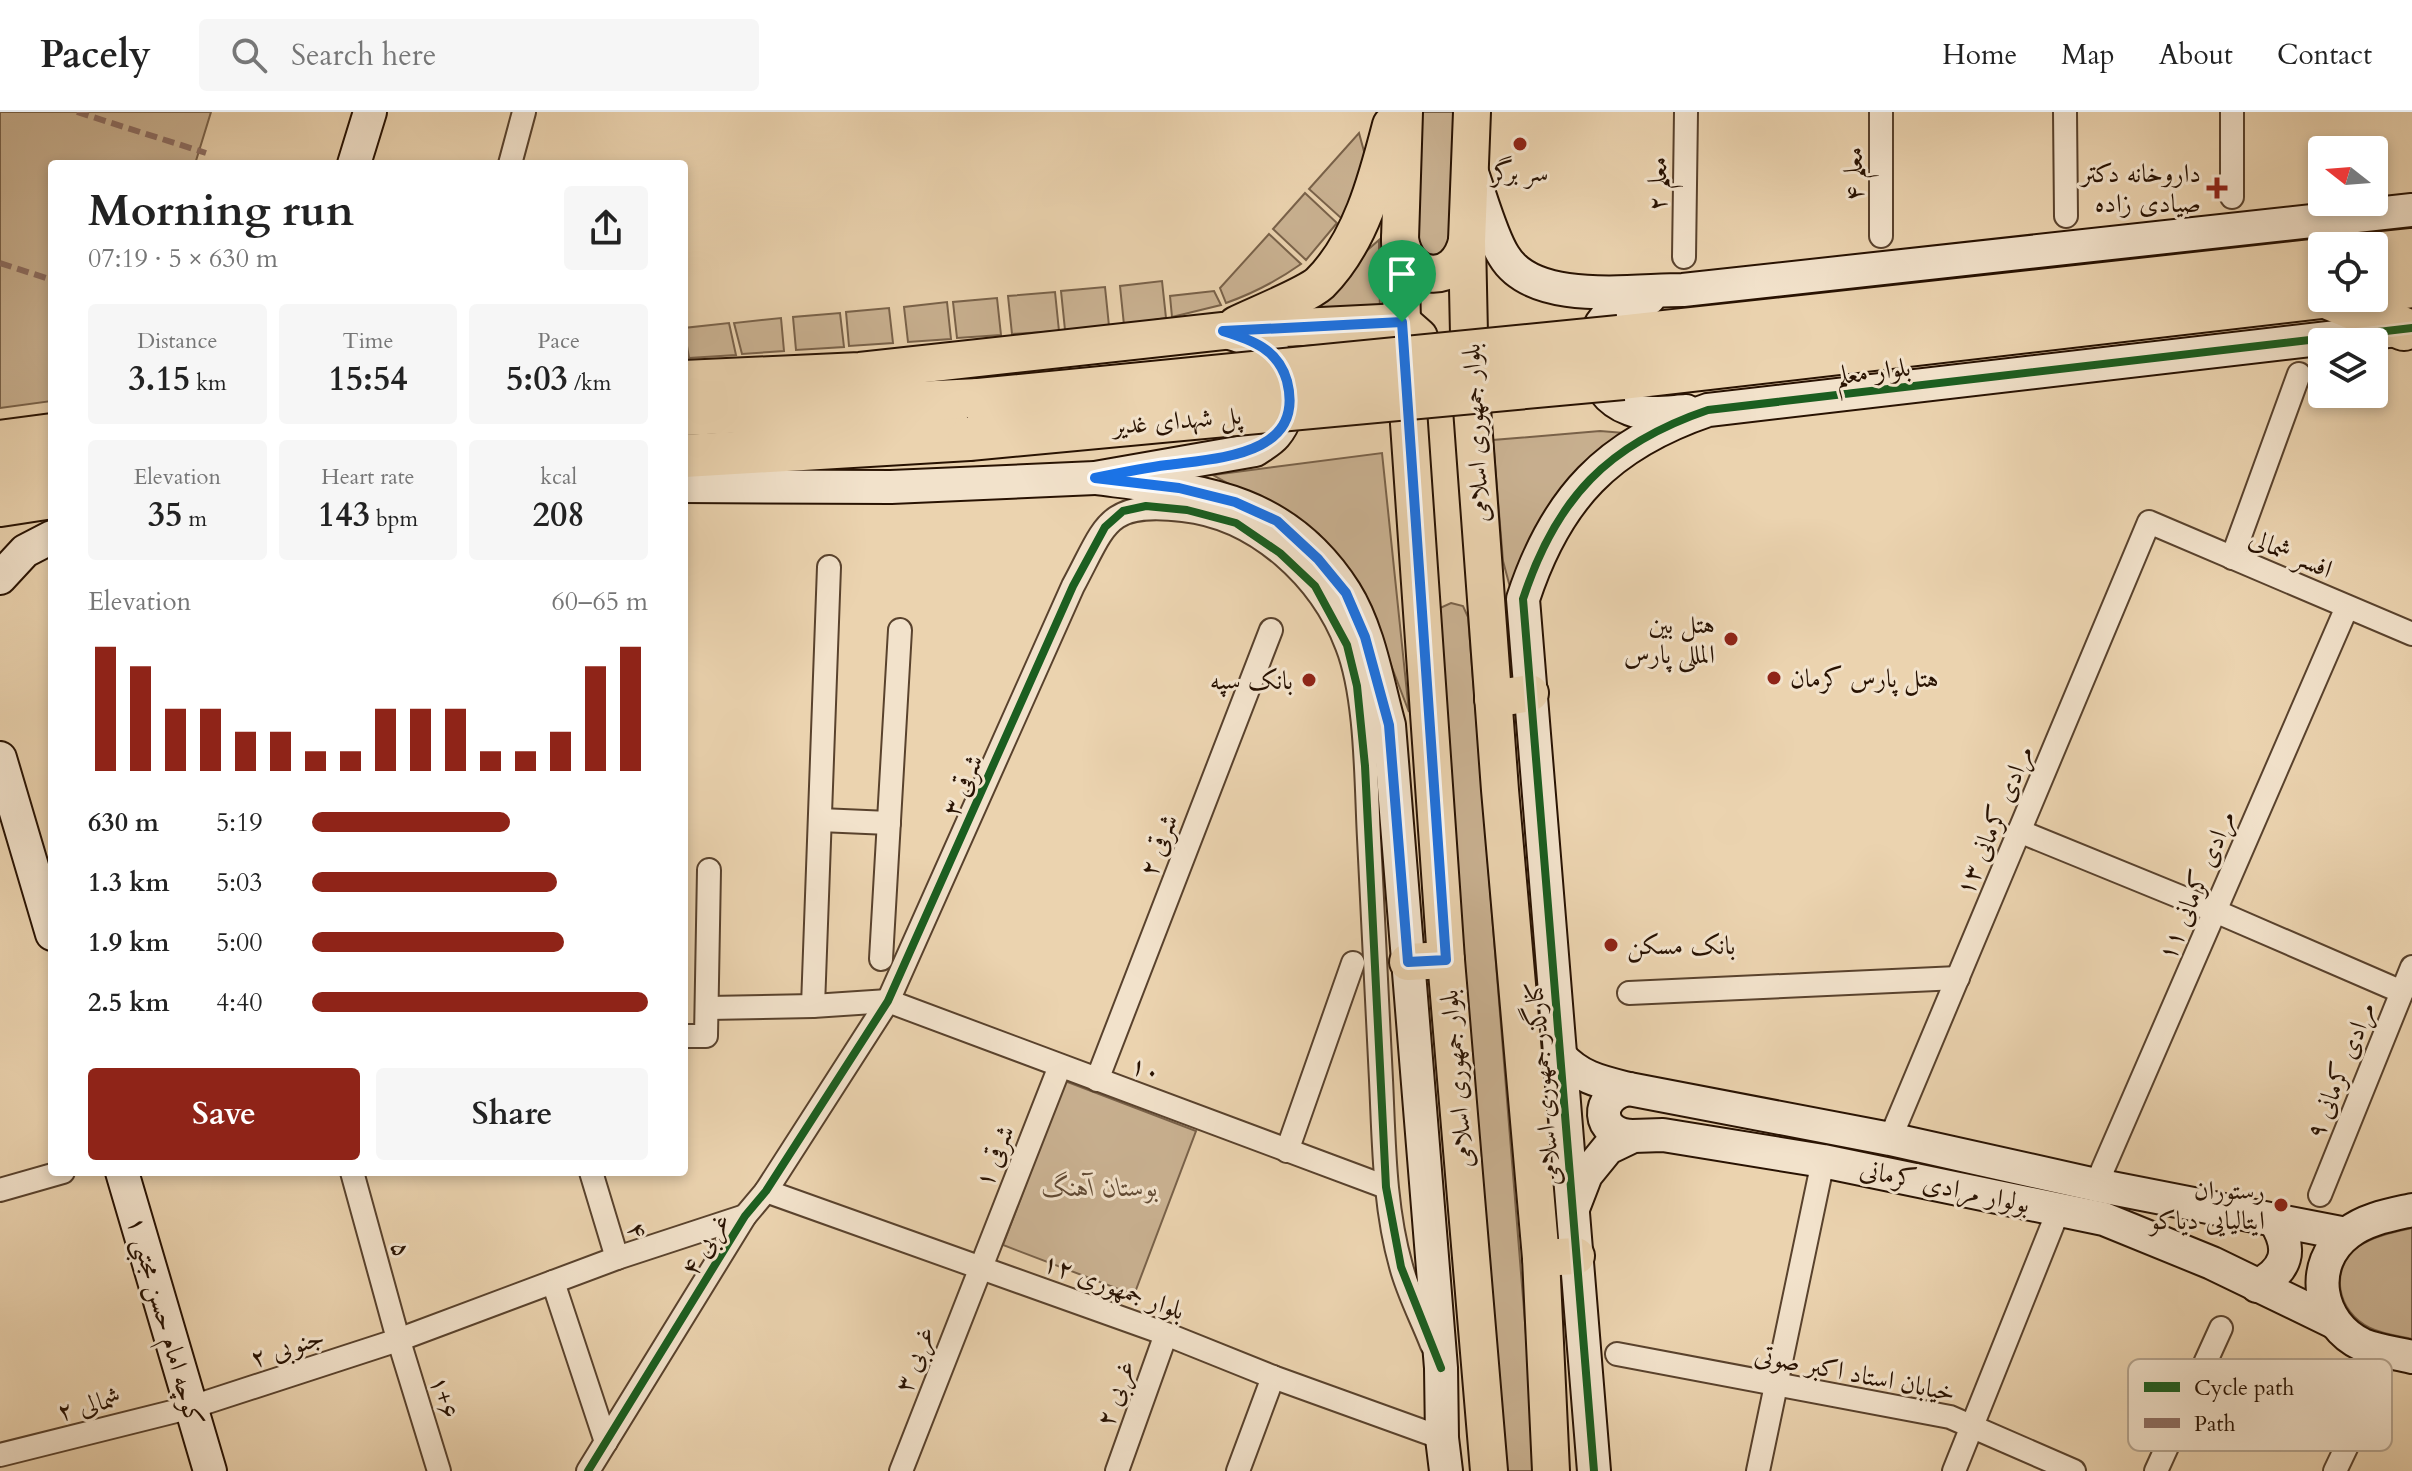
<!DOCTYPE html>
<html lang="en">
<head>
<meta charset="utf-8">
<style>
  :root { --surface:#fff; --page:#f6f6f6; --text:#222; --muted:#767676; --line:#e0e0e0; --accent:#8f2418 }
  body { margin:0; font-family:Cardo,Amiri,serif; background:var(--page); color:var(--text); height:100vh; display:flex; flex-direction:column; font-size:30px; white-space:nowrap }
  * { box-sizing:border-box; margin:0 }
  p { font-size:26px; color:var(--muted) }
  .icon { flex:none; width:44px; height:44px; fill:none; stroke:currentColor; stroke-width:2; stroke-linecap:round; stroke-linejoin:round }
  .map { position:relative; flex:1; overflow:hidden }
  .side { position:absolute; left:48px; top:48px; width:640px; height:1016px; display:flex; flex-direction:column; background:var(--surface); border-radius:8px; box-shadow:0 4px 12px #0003 }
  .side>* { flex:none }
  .needle { width:52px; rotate:287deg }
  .controls { position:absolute; left:2308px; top:24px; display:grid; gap:16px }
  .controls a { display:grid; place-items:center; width:80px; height:80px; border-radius:8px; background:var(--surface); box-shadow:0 4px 12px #0003; font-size:40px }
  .pin { position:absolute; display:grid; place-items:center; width:68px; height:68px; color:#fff; margin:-82px -34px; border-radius:50% 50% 50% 0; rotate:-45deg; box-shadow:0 0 8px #0007 }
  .pin .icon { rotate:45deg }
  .round { display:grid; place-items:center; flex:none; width:84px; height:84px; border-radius:8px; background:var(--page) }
  .summary { display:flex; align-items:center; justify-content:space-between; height:136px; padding:0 40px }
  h1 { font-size:44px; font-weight:700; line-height:60px }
  .metrics { display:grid; grid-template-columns:repeat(3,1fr); gap:12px; height:136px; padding:8px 40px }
  .metrics div { display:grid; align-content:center; border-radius:8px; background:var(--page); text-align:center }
  .metrics b { font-size:34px; font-weight:700 }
  .metrics small { font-size:22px; font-weight:400 }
  .metrics p { font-size:22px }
  .chart { height:224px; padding:16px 40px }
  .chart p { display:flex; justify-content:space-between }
  .chart svg { width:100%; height:144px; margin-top:8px; stroke:var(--accent); stroke-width:6 }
  .button { display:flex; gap:16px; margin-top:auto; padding:16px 40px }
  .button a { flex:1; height:92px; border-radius:8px; background:var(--accent); color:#fff; font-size:32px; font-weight:700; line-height:92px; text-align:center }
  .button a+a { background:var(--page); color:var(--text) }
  ul { padding:0 40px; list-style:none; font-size:26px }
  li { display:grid; grid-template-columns:128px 96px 1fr; align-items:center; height:60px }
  li i { height:20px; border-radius:10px; background:var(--accent) }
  header { display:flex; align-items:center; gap:48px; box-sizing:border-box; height:112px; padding:0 40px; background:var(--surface); border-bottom:2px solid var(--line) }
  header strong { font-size:38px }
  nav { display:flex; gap:44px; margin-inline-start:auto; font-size:28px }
  .search { width:560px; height:72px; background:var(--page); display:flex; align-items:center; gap:20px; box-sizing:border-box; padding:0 28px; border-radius:8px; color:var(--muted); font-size:30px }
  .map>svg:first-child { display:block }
</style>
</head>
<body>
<header>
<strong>Pacely</strong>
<div class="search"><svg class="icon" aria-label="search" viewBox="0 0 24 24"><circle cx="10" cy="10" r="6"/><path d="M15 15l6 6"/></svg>Search here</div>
<nav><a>Home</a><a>Map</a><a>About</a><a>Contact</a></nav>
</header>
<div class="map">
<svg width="2412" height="1359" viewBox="0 0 2412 1359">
  <rect width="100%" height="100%" fill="#ebd3af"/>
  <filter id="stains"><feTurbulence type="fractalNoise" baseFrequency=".0025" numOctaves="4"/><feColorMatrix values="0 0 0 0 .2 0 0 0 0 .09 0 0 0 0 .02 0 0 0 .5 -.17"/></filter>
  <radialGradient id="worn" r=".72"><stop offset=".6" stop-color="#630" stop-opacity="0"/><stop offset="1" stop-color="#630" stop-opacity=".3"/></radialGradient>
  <g fill="#cab292" stroke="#79624a" stroke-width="2">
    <polygon points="0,0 211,0 195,52 52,52 52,289 0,296"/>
    <path d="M1422 0H1454L1449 129C1446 145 1434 145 1422 139L1417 128Z"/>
    <polygon points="1359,21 1365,43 1351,88 1341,106 1309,77"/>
    <polygon points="1305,81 1337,111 1306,148 1273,117"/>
    <path d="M1269 122 1301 152C1277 169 1254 181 1226 191L1220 176Z"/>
    <polygon points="1379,128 1380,206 1287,208"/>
    <polygon points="1162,169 1166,206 1124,213 1120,174"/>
    <polygon points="1105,175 1109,214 1065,218 1061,179"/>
    <polygon points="1214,179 1221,193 1172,205 1170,184"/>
    <polygon points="1055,180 1059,219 1012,222 1008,184"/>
    <polygon points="997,186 1001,223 957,226 953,190"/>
    <polygon points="947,190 951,227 908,230 904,195"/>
    <polygon points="889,196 893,231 849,234 846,200"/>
    <polygon points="840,201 844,235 796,238 793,205"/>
    <polygon points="781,206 784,239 742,242 734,211"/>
    <polygon points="729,211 736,243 689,246 684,216"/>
    <path d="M1600 319 1625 321C1608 334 1590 346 1576 361 1544 393 1527 433 1510 475L1503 449 1493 328Z"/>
    <polygon points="1382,341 1409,600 1368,493 1319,422 1213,363"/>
    <polygon points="1451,491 1463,494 1468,505 1537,1359 1505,1359 1437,508 1440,496"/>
    <polygon points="1065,969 1196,1019 1134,1183 1003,1133"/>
    <path d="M2412 1116V1227C2398 1224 2382 1222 2370 1216 2337 1200 2328 1157 2359 1134 2374 1124 2394 1120 2412 1116Z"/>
  </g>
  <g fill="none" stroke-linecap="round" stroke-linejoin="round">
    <defs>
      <g id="street">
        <polyline points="2065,0 2066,104"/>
        <polyline points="510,52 524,0"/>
        <polyline points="2232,85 2232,0"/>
        <polyline points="1881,124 1881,0"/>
        <polyline points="1684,145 1686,0"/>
        <polyline points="2232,446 2299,262"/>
        <polyline points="820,708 889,711"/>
        <polyline points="2019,719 2215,799 2402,880"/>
        <polyline points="881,847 900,518"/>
        <polyline points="1629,881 1958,866"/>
        <polyline points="813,894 829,455"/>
        <polyline points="708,896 813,894 888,889 1386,1075"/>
        <polyline points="684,924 706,924 709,758"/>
        <polyline points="1097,968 1271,518"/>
        <polyline points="1890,1027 2149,410 2412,522"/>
        <polyline points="1287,1039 1353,851"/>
        <polyline points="352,1060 395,1216 439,1359"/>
        <polyline points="591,1060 617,1146"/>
        <polyline points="2096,1073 2347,495"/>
        <polyline points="0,1078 63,1060"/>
        <polyline points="766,1079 1166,1222 1273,1265 1442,1326"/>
        <polyline points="2320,1083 2412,855"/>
        <polyline points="553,1170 606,1330"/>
        <polyline points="1617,1242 1950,1305 2074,1359"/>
        <polyline points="0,1343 192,1295 398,1228 617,1146 745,1104"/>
        <path d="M588 1359 745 1104 766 1079 888 889 1073 474C1106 413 1105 389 1183 398 1257 406 1321 466 1347 534 1367 585 1366 670 1369 726 1373 806 1377 887 1381 968 1384 1030 1384 1094 1401 1154 1408 1181 1422 1207 1432 1233"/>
        <polyline points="901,1359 1060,954"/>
        <polyline points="1117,1359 1166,1222"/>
        <polyline points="1238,1359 1273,1265"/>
        <polyline points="1758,1359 1823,1049"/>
        <polyline points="1954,1359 2059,1097"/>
        <polyline points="2156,1359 2221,1216"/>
        <polyline points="2335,1359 2356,1315"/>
      </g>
      <g id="secondary">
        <polyline points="354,52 370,0"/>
        <path d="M1471 58C1480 82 1491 124 1504 144 1534 194 1632 178 1683 178L2412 98"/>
        <path d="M1649 186C1639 188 1627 189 1619 194 1579 220 1585 281 1630 297 1647 304 1669 300 1686 299"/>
        <path d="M1095 366C1198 379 1283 383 1345 480 1369 518 1377 570 1389 613L1441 1256 1442 1326 1446 1359"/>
        <path d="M684 374 891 375 1095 366 1255 338C1262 333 1270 329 1275 323 1295 299 1293 259 1269 238 1256 228 1239 224 1223 219"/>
        <polyline points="0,466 25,439 52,425"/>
        <polyline points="0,646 52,822"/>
        <path d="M1560 944C1580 966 1601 970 1629 977L1890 1027 2096 1073 2346 1122"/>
        <path d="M1629 977C1594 983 1596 1024 1633 1024"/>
        <polyline points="122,1060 210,1359"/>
        <polyline points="1574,1094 1586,1063 1608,1036 1633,1024 1663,1023 1823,1049 2104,1107 2212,1151 2334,1210"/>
        <path d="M2412 1098C2390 1103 2366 1107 2348 1121 2307 1152 2318 1212 2363 1233 2378 1239 2396 1241 2412 1245"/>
        <path d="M2257 1174C2287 1158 2293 1138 2275 1109"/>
        <path d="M1594 1359 1523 487C1556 386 1608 332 1708 298L2405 217"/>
      </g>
      <g id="primary">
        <polyline points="1404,0 1400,127 1402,210 1446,848 1489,1359"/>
        <polyline points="1472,0 1467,129 1470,269 1500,678 1541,1146 1551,1359"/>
        <path d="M1400 127C1407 172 1457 174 1467 129"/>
        <path d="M1236 213C1254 204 1307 183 1320 171 1361 130 1377 67 1391 13"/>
        <polyline points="684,267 860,259 1223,219 1402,210 1419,225"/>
        <polyline points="0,327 52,320"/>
        <polyline points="1493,587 1530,581"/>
        <polyline points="1408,850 1446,848"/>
        <polyline points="1541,1146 1576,1144"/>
      </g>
      <g id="highway">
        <polyline points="2374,142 2412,138"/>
        <polyline points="2374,179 2412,174"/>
        <polyline points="2329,186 2404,217"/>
        <polyline points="1619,225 2322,148"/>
        <polyline points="1623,266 2322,185"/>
        <polyline points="684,302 979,288"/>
        <polyline points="684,344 969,327"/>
        <polyline points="0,353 52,346"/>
        <polyline points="0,393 52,385"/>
      </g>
    </defs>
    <use href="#street" stroke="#59422d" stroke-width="26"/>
    <use href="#secondary" stroke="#281202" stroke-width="36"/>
    <use href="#primary" stroke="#281202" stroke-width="40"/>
    <use href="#highway" stroke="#281202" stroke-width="46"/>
    <use href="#street" stroke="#f2e2cb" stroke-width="22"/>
    <use href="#secondary" stroke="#f2e2cb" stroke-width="32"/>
    <use href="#primary" stroke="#ebd3af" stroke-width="36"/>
    <use href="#highway" stroke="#ebd3af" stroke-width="42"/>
    <defs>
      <g id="highway-bridge">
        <polyline points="979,288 1619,225"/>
        <polyline points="969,327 1623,266"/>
      </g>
    </defs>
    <use href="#highway-bridge" stroke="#281202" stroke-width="46" stroke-linecap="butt"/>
    <use href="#highway-bridge" stroke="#ebd3af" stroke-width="42"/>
    <g stroke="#8d6e63" stroke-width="6" stroke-dasharray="12 6" stroke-linecap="butt">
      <polyline points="77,0 206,41"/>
      <polyline points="0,151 52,168"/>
    </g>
    <defs>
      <g id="cycleway">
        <polyline points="588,1359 745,1104 766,1079 888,889 1073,474 1105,415 1123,399 1146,394 1187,398 1236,411 1280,441 1315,474 1347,533 1357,574 1365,654 1386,1075 1401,1155 1441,1256"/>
        <path d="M1594 1359 1523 487C1556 386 1608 332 1708 298L2412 216"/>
      </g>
    </defs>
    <use href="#cycleway" stroke="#f2e2cb" stroke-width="13"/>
    <use href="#cycleway" stroke="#1b5e20" stroke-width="8"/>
  </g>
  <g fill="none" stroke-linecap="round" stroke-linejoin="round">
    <defs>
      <path id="route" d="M1402 210 1446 848 1408 850 1389 613 1365 525 1346 481 1318 447 1277 409 1235 390 1179 376 1095 366C1119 361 1143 356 1167 353 1217 346 1306 344 1287 269 1278 237 1252 228 1223 219Z"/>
    </defs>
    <use href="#route" stroke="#fff" stroke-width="16"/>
    <use href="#route" stroke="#1a73e8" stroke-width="10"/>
  </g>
  <g fill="#8f2418" stroke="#f2e2cb" stroke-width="3">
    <circle cx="1520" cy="32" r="8"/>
    <path d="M2213 64h8v8h8v8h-8v8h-8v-8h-8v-8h8z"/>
    <circle cx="1731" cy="527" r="8"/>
    <circle cx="1774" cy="566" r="8"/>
    <circle cx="1309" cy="568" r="8"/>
    <circle cx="1611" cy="833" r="8"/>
    <circle cx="2281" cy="1093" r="8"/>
  </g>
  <g text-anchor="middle" stroke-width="6" stroke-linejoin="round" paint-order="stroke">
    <g font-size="26" fill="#281202" stroke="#f2e2cb" text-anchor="end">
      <text x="1520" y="69" text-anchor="middle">سر برگر</text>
      <text x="2201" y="70">داروخانه دکتر<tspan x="2201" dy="30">صیادی زاده</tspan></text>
      <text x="1715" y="521">هتل بین<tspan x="1715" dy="30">المللی پارس</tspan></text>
      <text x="1790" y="575" text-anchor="start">هتل پارس کرمان</text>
      <text x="1293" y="577">بانک سپه</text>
      <text x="1627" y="842" text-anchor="start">بانک مسکن</text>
      <text x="2265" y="1087">رستوران<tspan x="2265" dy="30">ایتالیایی دیاکو</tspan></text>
    </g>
    <g font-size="26" fill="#281202" stroke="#f2e2cb">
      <text transform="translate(1853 62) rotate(-90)" y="9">معلم ۴</text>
      <text transform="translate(1657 72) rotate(-89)" y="9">معلم ۲</text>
      <text transform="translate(1873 259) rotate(-7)" y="9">بلوار معلم</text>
      <text transform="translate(1177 308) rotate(-5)" y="9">پل شهدای غدیر</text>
      <text transform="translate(1475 321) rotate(-93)" y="9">بلوار جمهوری اسلامی</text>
      <text transform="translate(2291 441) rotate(23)" y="9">افسر شمالی</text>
      <text transform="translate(962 673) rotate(-66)" y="9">۳ شرقی</text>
      <text transform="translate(1994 708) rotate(-67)" y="9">مرادی کرمانی ۱۳</text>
      <text transform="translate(1158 733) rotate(-69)" y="9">۲ شرقی</text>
      <text transform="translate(2196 773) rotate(-67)" y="9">مرادی کرمانی ۱۱</text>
      <text transform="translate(1146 956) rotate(20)" y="9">۱۰</text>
      <text transform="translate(2340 958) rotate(-68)" y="9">مرادی کرمانی ۹</text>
      <text transform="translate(1456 967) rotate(-95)" y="9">بلوار جمهوری اسلامی</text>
      <text transform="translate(1542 972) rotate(-95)" y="9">کنارگذر جمهوری اسلامی</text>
      <text transform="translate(994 1044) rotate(-68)" y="9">شرقی ۱</text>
      <text transform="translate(1945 1074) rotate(12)" y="9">بولوار مرادی کرمانی</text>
      <text transform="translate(638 1118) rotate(73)" y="9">۴</text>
      <text transform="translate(705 1132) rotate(-58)" y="9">۴ غربی</text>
      <text transform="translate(402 1137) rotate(75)" y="9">۵</text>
      <text transform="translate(1114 1174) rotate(20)" y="9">بلوار جمهوری ۱۲</text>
      <text transform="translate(166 1209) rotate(74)" y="9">کوچه امام حسن مجتبی ۱</text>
      <text transform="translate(287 1235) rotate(-18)" y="9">۲ جنوبی</text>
      <text transform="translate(914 1247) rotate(-69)" y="9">۳ غربی</text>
      <text transform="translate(1855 1261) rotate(11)" y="9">خیابان استاد اکبر صوتی</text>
      <text transform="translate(1115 1281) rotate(-70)" y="9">۲ غربی</text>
      <text transform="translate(445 1285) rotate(73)" y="9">۱+۶</text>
      <text transform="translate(89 1292) rotate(-14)" y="9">۲ شمالی</text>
    </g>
    <g font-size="26" font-style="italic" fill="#614a34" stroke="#f2e2cb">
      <text x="1100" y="1084">بوستان آهنگ</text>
    </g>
  </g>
  <rect x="2128" y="1247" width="264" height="92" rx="12" fill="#f2e2cb" stroke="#b5a48f" stroke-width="2"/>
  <rect x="2144" y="1270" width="36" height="10" fill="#1b5e20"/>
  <rect x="2144" y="1306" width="36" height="10" fill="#8d6e63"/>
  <g font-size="22" fill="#281202">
    <text x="2194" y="1283">Cycle path</text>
    <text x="2194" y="1319">Path</text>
  </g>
  <rect width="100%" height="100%" filter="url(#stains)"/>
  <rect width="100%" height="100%" fill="url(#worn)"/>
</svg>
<div class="controls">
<a><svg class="needle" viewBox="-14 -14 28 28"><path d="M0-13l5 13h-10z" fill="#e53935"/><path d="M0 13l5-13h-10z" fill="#767676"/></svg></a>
<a><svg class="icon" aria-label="locate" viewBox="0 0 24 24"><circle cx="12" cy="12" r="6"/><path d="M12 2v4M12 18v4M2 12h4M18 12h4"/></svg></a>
<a><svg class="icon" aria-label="layers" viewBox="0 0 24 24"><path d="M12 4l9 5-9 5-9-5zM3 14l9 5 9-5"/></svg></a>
</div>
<div class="pin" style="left:1402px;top:210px;background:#1e9e55"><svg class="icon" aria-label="arrive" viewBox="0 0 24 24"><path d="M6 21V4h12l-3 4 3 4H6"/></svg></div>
<section class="side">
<div class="summary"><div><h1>Morning run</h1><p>07:19 · 5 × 630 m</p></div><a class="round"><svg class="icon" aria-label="share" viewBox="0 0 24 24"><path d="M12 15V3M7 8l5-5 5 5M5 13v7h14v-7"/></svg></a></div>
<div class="metrics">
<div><p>Distance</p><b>3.15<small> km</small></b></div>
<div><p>Time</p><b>15:54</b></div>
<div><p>Pace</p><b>5:03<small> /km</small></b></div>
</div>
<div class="metrics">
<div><p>Elevation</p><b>35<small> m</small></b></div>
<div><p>Heart rate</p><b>143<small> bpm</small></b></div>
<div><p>kcal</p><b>208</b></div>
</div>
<div class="chart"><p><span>Elevation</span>60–65 m</p>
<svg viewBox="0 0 160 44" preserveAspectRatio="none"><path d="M5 44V6M15 44V12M25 44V25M35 44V25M45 44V32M55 44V32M65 44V38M75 44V38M85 44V25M95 44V25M105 44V25M115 44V38M125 44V38M135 44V32M145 44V12M155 44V6"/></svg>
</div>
<ul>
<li><b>630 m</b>5:19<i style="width:59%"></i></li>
<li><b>1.3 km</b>5:03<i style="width:73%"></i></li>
<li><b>1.9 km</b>5:00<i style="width:75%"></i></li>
<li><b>2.5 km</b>4:40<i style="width:100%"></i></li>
</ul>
<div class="button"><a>Save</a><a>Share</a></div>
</section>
</div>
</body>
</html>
